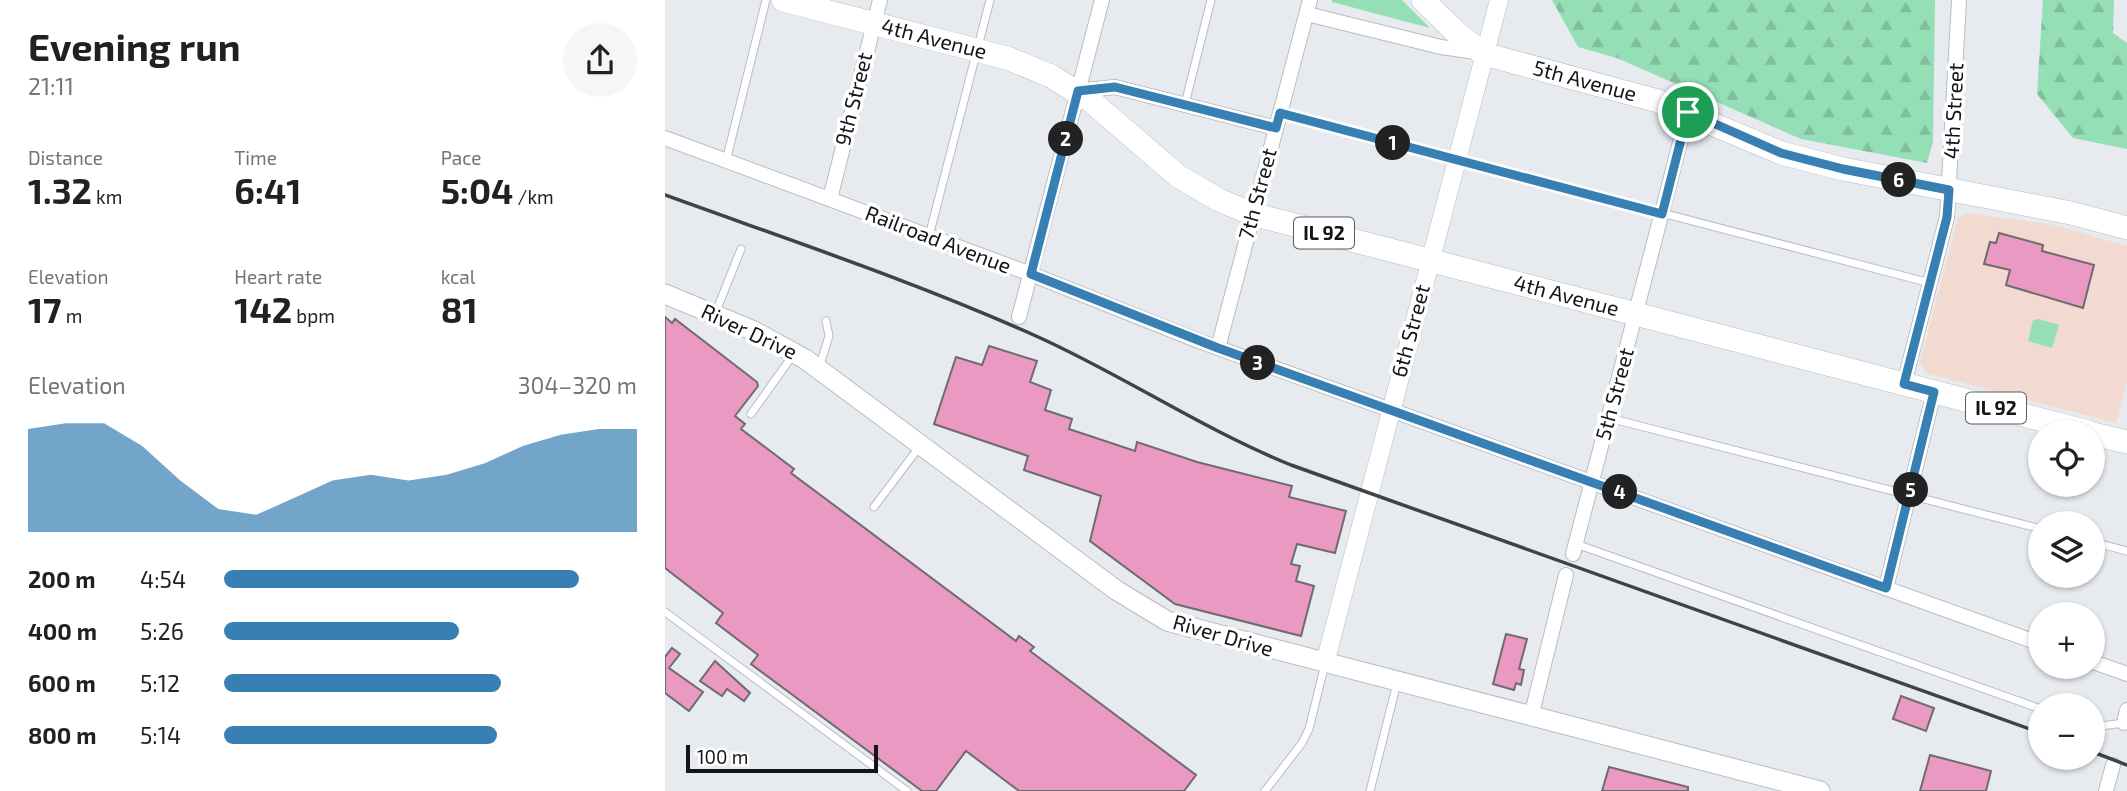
<!DOCTYPE html>
<html lang="en">
<head>
<meta charset="utf-8">
<style>
  :root { --surface:#fff; --page:#f6f6f6; --text:#202124; --muted:#757577; --accent:#3880b4 }
  body { margin:0; font-family:"Exo 2",sans-serif; background:var(--page); color:var(--text); height:100vh; display:flex; flex-direction:column; font-size:26px; white-space:nowrap }
  * { box-sizing:border-box; margin:0 }
  p { font-size:23px; color:var(--muted) }
  .icon { flex:none; width:38px; height:38px; fill:none; stroke:currentColor; stroke-width:2; stroke-linecap:round; stroke-linejoin:round }
  .map { position:relative; flex:1; overflow:hidden }
  .drawer { display:flex; flex-direction:column; background:var(--surface); width:665px }
  .drawer>* { flex:none }
  .tools { position:absolute; left:1363px; top:420px; display:grid; gap:14px }
  .tools a { display:grid; place-items:center; width:77px; height:77px; border-radius:50%; background:var(--surface); box-shadow:0 2px 5px #0004; font-size:35px }
  .scale { position:absolute; left:21px; bottom:18px; width:192px; box-sizing:border-box; padding-left:7px; border:4px solid #141517; border-top:0; font-size:19px; line-height:24px; white-space:nowrap; color:#141517; -webkit-text-stroke:5px #fff; paint-order:stroke }
  .pin { position:absolute; display:grid; place-items:center; width:60px; height:60px; color:#fff; margin:-30px; border:4px solid #fff; border-radius:50%; box-shadow:0 2px 7px #0007 }
  .km { position:absolute; width:35px; height:35px; margin:-18px; border-radius:50%; background:#222; color:#fff; font-size:19px; line-height:35px; text-align:center }
  .round { display:grid; place-items:center; flex:none; width:74px; height:74px; border-radius:37px; background:var(--page) }
  .headline { display:flex; align-items:center; justify-content:space-between; height:119px; padding:0 28px }
  h1 { font-size:38px; font-weight:700; line-height:52px }
  .figures { display:grid; grid-template-columns:repeat(3,1fr); gap:10px; height:119px; padding:7px 28px }
  .figures div { display:grid; align-content:center }
  .figures b { font-size:35px; font-weight:700 }
  .figures small { font-size:19px; font-weight:400 }
  .figures p { font-size:19px }
  .chart { height:196px; padding:14px 28px }
  .chart p { display:flex; justify-content:space-between }
  .chart svg { width:100%; height:126px; margin-top:7px; fill:var(--accent); opacity:.7 }
  ul { padding:0 28px; list-style:none; font-size:23px }
  li { display:grid; grid-template-columns:112px 84px 1fr; align-items:center; height:52px }
  li i { height:18px; border-radius:9px; background:var(--accent) }
  main { display:flex; flex:1; min-height:0 }
  .map>svg:first-child { display:block }
</style>
</head>
<body>
<main>
<section class="drawer">
<div class="headline"><div><h1>Evening run</h1><p>21:11</p></div><a class="round"><svg class="icon" aria-label="share" viewBox="0 0 24 24"><path d="M12 15V3M7 8l5-5 5 5M5 13v7h14v-7"/></svg></a></div>
<div class="figures">
<div><p>Distance</p><b>1.32<small> km</small></b></div>
<div><p>Time</p><b>6:41</b></div>
<div><p>Pace</p><b>5:04<small> /km</small></b></div>
</div>
<div class="figures">
<div><p>Elevation</p><b>17<small> m</small></b></div>
<div><p>Heart rate</p><b>142<small> bpm</small></b></div>
<div><p>kcal</p><b>81</b></div>
</div>
<div class="chart"><p><span>Elevation</span>304–320 m</p>
<svg viewBox="0 0 160 44" preserveAspectRatio="none"><path d="M0 44V8L10 6L20 6L30 14L40 26L50 36L60 38L70 32L80 26L90 24L100 26L110 24L120 20L130 14L140 10L150 8L160 8V44z"/></svg>
</div>
<ul>
<li><b>200 m</b>4:54<i style="width:86%"></i></li>
<li><b>400 m</b>5:26<i style="width:57%"></i></li>
<li><b>600 m</b>5:12<i style="width:67%"></i></li>
<li><b>800 m</b>5:14<i style="width:66%"></i></li>
</ul>
</section>
<div class="map">
<svg width="1462" height="791" viewBox="0 0 1462 791">
  <defs>
    <pattern id="forest-firs" width="22" height="20" patternUnits="userSpaceOnUse" patternTransform="scale(1.75)"><rect width="22" height="20" fill="#95dfb7"/><path d="M5 1l3.5 6h-7zM16 11l3.5 6h-7z" fill="#80be9d"/></pattern>
  </defs>
  <rect width="100%" height="100%" fill="#e7eaee"/>
  <polygon fill="#f2dad0" points="1301,213 1385,224 1462,246 1462,380 1451,423 1261,373 1255,362 1293,218"/>
  <g fill="#95dfb7">
    <polygon points="667,0 737,0 765,28 667,2"/>
    <polygon points="1374,319 1394,325 1387,348 1363,341 1368,320"/>
  </g>
  <g fill="url(#forest-firs)">
    <polygon points="887,0 1270,0 1268,142 1262,163 1136,139 952,58 913,47"/>
    <polygon points="1378,0 1449,0 1448,33 1462,43 1462,149 1408,138 1372,94"/>
  </g>
  <g fill="#e999c2" stroke="#706b6e" stroke-width="2">
    <polygon points="1334,233 1378,245 1377,251 1429,265 1418,308 1341,285 1345,270 1319,264 1325,242 1331,243"/>
    <polygon points="0,317 7,323 10,319 92,382 93,386 70,416 80,424 76,429 129,469 126,473 351,641 354,636 369,647 365,651 531,775 519,791 354,791 301,751 271,791 257,791 86,664 93,655 51,623 58,613 0,568"/>
    <polygon points="324,346 372,361 365,382 386,390 380,410 407,419 404,429 470,451 472,442 532,462 627,486 624,497 681,511 670,553 632,544 626,564 635,566 631,581 649,586 636,636 510,604 425,541 436,496 359,470 363,456 269,424 291,357 317,365"/>
    <polygon points="841,634 862,639 854,669 859,670 856,685 851,683 849,690 828,684"/>
    <polygon points="7,648 15,654 4,668 38,692 24,711 0,693 0,657"/>
    <polygon points="50,661 85,693 79,701 62,689 57,696 35,681"/>
    <polygon points="1236,696 1269,708 1261,731 1228,719"/>
    <polygon points="1265,755 1326,771 1321,791 1255,791"/>
    <polygon points="944,767 1023,787 1023,791 937,791"/>
  </g>
  <g fill="none" stroke-linecap="round" stroke-linejoin="round">
    <defs>
      <g id="service">
        <polyline points="520,104 546,0"/>
        <polyline points="615,113 1265,283"/>
        <polyline points="61,161 101,0"/>
        <polyline points="264,236 325,0"/>
        <polyline points="50,314 76,249"/>
        <polyline points="154,368 164,336 161,321"/>
        <polyline points="86,414 128,355"/>
        <polyline points="944,418 1376,529"/>
        <polyline points="209,507 255,446"/>
        <polyline points="1428,542 1462,551"/>
        <polyline points="911,544 1376,709"/>
        <polyline points="0,612 242,791"/>
        <polyline points="1428,727 1459,723"/>
        <polyline points="600,791 637,743 644,729 660,664"/>
        <polyline points="705,791 732,683"/>
      </g>
      <g id="minor">
        <polyline points="642,14 776,47 811,52"/>
        <polyline points="413,91 450,87 611,128"/>
        <polyline points="0,138 366,274 531,340 1376,644"/>
        <polyline points="165,199 215,0"/>
        <polyline points="354,317 437,0"/>
        <polyline points="553,348 645,0"/>
        <polyline points="1239,384 1282,217 1294,0"/>
        <polyline points="908,554 1023,112"/>
        <polyline points="1221,588 1269,392"/>
        <polyline points="1428,662 1462,674"/>
        <polyline points="866,717 901,575"/>
        <polyline points="1459,723 1462,710"/>
        <polyline points="1441,791 1448,765"/>
      </g>
      <polyline id="tertiary" points="660,663 834,0"/>
      <polyline id="secondary" points="0,294 89,331 140,359 451,590 502,621 1155,791"/>
      <g id="primary">
        <path id="s1" d="M118 0 342 58 386 76 427 102 513 176 554 200 587 214 1423 432"/>
        <path id="s2" d="M758 0 794 35 819 54 993 101 1116 153 1178 169 1406 213 1462 228"/>
        <polyline points="1428,434 1462,442"/>
      </g>
    </defs>
    <use href="#service" stroke="#b9bcc0" stroke-width="9"/>
    <use href="#minor" stroke="#b9bcc0" stroke-width="16"/>
    <use href="#tertiary" stroke="#b9bcc0" stroke-width="19"/>
    <use href="#secondary" stroke="#b9bcc0" stroke-width="21"/>
    <use href="#primary" stroke="#b9bcc0" stroke-width="24"/>
    <use href="#service" stroke="#fff" stroke-width="7"/>
    <use href="#minor" stroke="#fff" stroke-width="14"/>
    <use href="#tertiary" stroke="#fff" stroke-width="18"/>
    <use href="#secondary" stroke="#fff" stroke-width="19"/>
    <use href="#primary" stroke="#fff" stroke-width="23"/>
    <g stroke="#414244" stroke-width="3.5">
      <path d="M0 195C124 240 251 282 371 336 458 375 537 429 626 465L1376 733"/>
      <polyline points="1428,752 1462,765"/>
    </g>
  </g>
  <g fill="none" stroke-linecap="round" stroke-linejoin="round">
    <defs>
      <polygon id="route" points="450,87 611,128 615,113 997,214 1023,112 1116,153 1178,169 1284,190 1282,217 1239,384 1269,392 1221,588 553,348 366,274 413,91"/>
    </defs>
    <use href="#route" stroke="#fff" stroke-width="14"/>
    <use href="#route" stroke="#3880b4" stroke-width="9"/>
  </g>
  <g text-anchor="middle" stroke-width="7" stroke-linejoin="round" paint-order="stroke">
    <g fill="#fff" stroke="#5a5b5d" stroke-width="2">
      <rect x="629" y="217.5" width="60" height="31" rx="5"/>
      <rect x="1301" y="392.5" width="60" height="31" rx="5"/>
    </g>
    <g font-size="19" font-weight="bold" fill="#141517">
      <text x="659" y="240">IL 92</text>
      <text x="1331" y="415">IL 92</text>
    </g>
    <g font-size="21" fill="#141517" stroke="#fff">
      <text dy="7" stroke="none"><textPath href="#s1" startOffset="156">4th Avenue</textPath></text>
      <text dy="7" stroke="none"><textPath href="#s2" startOffset="186">5th Avenue</textPath></text>
      <text transform="translate(189 99) rotate(-76)" y="7">9th Street</text>
      <text transform="translate(1289 111) rotate(-87)" y="7">4th Street</text>
      <text transform="translate(593 194) rotate(-75)" y="7">7th Street</text>
      <text transform="translate(273 240) rotate(21)" y="7">Railroad Avenue</text>
      <text dy="7" stroke="none"><textPath href="#s1" startOffset="849">4th Avenue</textPath></text>
      <text transform="translate(746 331) rotate(-75)" y="7">6th Street</text>
      <text transform="translate(84 332) rotate(25)" y="7">River Drive</text>
      <text transform="translate(950 394) rotate(-75)" y="7">5th Street</text>
      <text transform="translate(558 636) rotate(16)" y="7">River Drive</text>
    </g>
  </g>
</svg>
<div class="tools">
<a><svg class="icon" aria-label="locate" viewBox="0 0 24 24"><circle cx="12" cy="12" r="6"/><path d="M12 2v4M12 18v4M2 12h4M18 12h4"/></svg></a>
<a><svg class="icon" aria-label="layers" viewBox="0 0 24 24"><path d="M12 4l9 5-9 5-9-5zM3 14l9 5 9-5"/></svg></a>
<a>+</a>
<a>−</a>
</div>
<div class="scale">100 m</div>
<div class="pin" style="left:1023px;top:112px;background:#1e9e55"><svg class="icon" aria-label="arrive" viewBox="0 0 24 24"><path d="M6 21V4h12l-3 4 3 4H6"/></svg></div>
<b class="km" style="left:728px;top:143px">1</b>
<b class="km" style="left:401px;top:139px">2</b>
<b class="km" style="left:593px;top:363px">3</b>
<b class="km" style="left:955px;top:492px">4</b>
<b class="km" style="left:1246px;top:490px">5</b>
<b class="km" style="left:1234px;top:180px">6</b>
</div>
</main>
</body>
</html>
